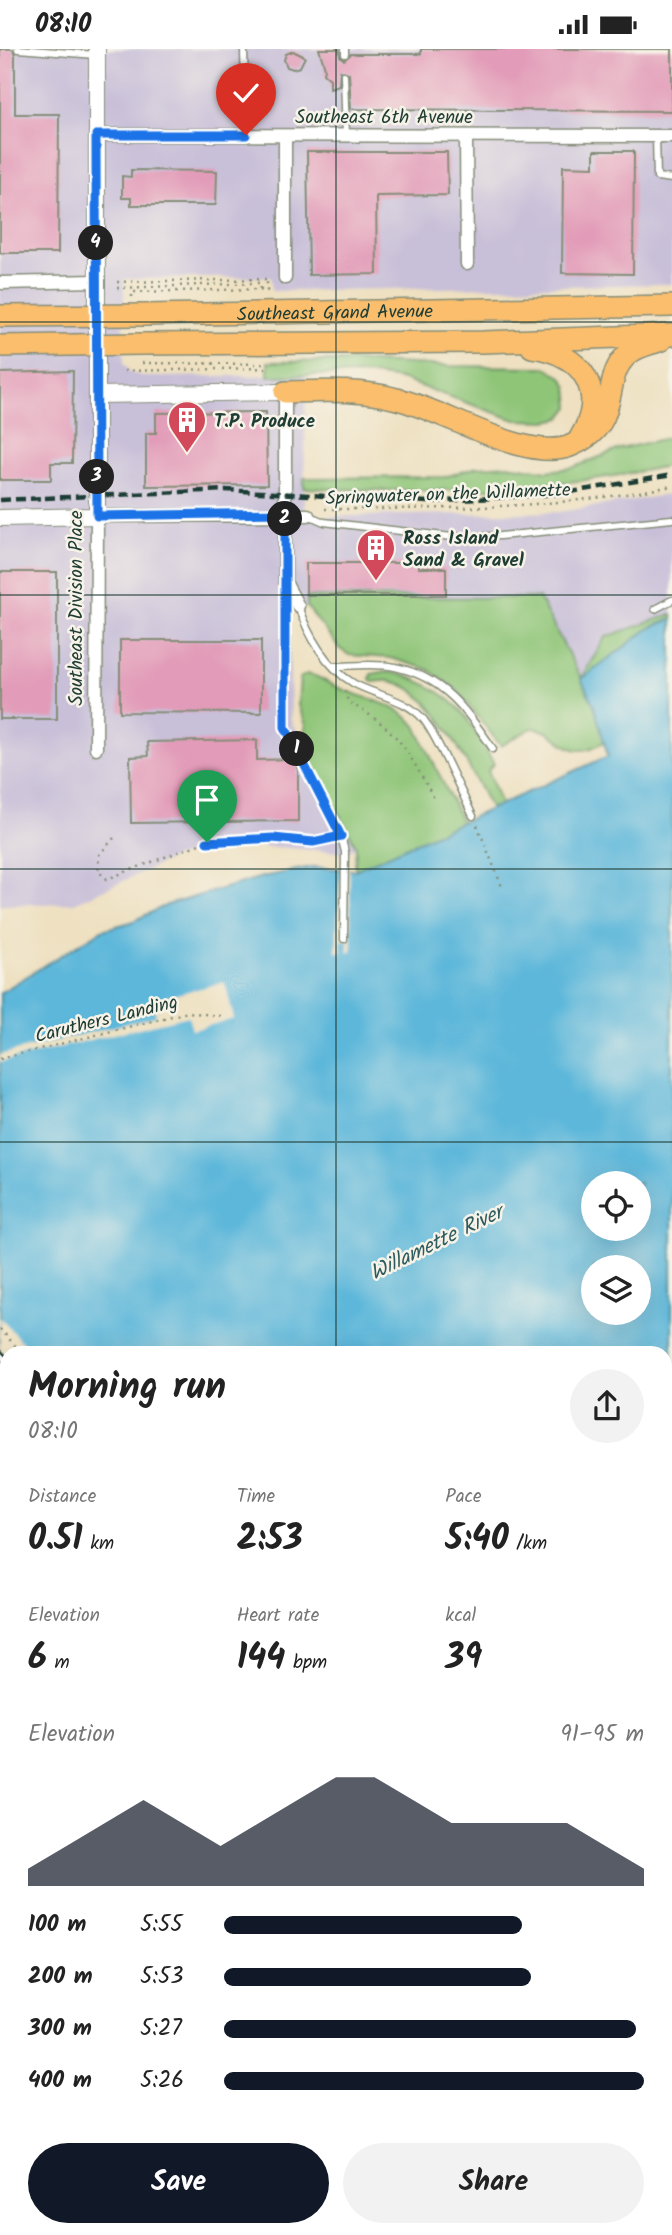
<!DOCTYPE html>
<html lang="en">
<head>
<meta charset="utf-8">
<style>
  :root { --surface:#fff; --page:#f2f2f2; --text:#222; --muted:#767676; --accent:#111827 }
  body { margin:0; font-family:Kalam,sans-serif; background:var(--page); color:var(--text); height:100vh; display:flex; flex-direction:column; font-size:26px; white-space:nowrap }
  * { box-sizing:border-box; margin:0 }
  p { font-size:23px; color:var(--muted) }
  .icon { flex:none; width:38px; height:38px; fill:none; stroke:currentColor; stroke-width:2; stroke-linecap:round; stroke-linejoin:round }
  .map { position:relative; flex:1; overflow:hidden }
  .side { position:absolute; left:0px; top:1297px; width:672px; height:891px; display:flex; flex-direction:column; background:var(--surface); border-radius:21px 21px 0 0; box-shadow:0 7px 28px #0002 }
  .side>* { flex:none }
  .fabs { position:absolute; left:581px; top:1122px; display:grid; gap:14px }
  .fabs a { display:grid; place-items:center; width:70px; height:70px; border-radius:50%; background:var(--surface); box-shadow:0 7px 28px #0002; font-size:35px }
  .pin { position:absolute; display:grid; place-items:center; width:60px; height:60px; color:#fff; margin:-72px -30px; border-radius:50% 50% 50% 0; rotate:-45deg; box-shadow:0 0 7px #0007 }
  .pin .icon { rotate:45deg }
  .km { position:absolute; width:35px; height:35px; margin:-18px; border-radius:50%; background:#222; color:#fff; font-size:19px; line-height:35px; text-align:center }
  .round { display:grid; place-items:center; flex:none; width:74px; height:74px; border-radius:37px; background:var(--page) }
  .summary { display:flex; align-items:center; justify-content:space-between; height:119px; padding:0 28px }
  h1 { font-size:38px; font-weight:800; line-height:52px }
  .stats { display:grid; grid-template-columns:repeat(3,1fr); gap:10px; height:119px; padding:7px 28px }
  .stats div { display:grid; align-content:center }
  .stats b { font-size:35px; font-weight:800 }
  .stats small { font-size:19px; font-weight:400 }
  .stats p { font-size:19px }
  .chart { height:196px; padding:14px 28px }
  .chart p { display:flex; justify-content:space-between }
  .chart svg { width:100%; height:126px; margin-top:7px; fill:var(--accent); opacity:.7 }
  .primary-button { display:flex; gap:14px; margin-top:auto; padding:14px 28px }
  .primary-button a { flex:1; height:80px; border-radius:42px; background:var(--accent); color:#fff; font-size:28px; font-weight:800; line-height:80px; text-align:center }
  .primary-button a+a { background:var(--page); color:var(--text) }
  ul { padding:0 28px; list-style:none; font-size:23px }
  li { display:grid; grid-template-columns:112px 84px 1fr; align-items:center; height:52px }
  li i { height:18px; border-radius:9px; background:var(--accent) }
  .status { display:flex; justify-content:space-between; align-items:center; height:49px; padding:0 35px; background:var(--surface); direction:ltr }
  .status svg { height:19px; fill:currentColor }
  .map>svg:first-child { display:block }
</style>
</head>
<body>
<div class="status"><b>08:10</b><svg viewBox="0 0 49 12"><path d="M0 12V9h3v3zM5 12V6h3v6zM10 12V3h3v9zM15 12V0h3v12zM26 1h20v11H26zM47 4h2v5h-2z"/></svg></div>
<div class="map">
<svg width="672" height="2186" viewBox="0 0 672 2186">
  <rect width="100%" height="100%" fill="#f7f3e8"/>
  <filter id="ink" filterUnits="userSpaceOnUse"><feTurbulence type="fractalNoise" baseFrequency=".0143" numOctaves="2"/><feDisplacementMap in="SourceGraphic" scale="14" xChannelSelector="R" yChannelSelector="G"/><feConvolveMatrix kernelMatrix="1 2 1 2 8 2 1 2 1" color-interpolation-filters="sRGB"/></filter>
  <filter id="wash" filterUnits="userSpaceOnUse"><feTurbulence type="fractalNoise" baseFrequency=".00686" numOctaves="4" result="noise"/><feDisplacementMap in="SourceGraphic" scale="28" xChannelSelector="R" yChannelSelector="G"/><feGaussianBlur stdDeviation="1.57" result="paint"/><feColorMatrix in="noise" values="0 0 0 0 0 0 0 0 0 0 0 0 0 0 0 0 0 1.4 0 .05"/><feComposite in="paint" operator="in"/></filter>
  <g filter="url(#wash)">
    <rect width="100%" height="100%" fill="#eee0c0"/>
    <g fill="#e7d2ef">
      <polygon points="7,2174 7,2180 232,2180 232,2186 0,2186 0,2176"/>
      <polygon points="367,2180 607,2180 609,2186 355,2186"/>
    </g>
    <polygon fill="#c8bfd8" points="0,0 672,0 672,235 272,242 271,228 124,230 124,314 131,324 147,328 306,326 304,468 560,463 672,445 672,592 618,582 606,588 581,630 307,548 307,558 289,558 291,672 356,797 349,803 341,803 230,795 176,808 74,854 0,856"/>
    <g fill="#8ec577" stroke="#568156" stroke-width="2">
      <polygon points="356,312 448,317 545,318 562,328 568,338 570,358 561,369 548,372 515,371 400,330 366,325 268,327 268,313"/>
      <path d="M672 388V416C550 443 429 444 304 439V429L445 428 477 418 508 416 547 422 572 419 620 400Z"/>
      <path d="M307 548 539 549 581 629 606 588 672 565V570L650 579 581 630 594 656 605 692C566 718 561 680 532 679L501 697 456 640 427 620 390 609 349 606 340 600 307 558Z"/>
      <path d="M382 623C409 623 450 645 466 668 477 683 485 700 494 715L488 721 501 756 491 760C471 724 435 637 389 632 384 631 378 633 372 633L370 630 371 625Z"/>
      <path d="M307 625C318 626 327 634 337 638 366 651 394 652 416 677L462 773 355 821 356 797 302 695 306 676 298 656 300 629Z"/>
      <polygon points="672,1666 672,1792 665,1794 665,1669"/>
      <polygon points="7,1936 7,2063 0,2065 0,1939"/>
    </g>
    <path fill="#5db7da" stroke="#3e7a87" stroke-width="2" fill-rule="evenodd" d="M672 570V1666L665 1669V1304H7V1936L0 1939V944L102 881 131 873 167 856 262 828 312 818 355 821 608 707 594 656 581 630 650 579ZM593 1134H639V1180H593ZM593 1218H639V1264H593Z"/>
    <g fill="#eee0c0">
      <polygon points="341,816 349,817 352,903 348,903 348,890 341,890 341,903 336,903"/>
      <polygon points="225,933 234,970 192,981 188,967 0,1013 0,1006 156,967 153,951"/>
      <polygon points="0,1269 32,1304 7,1304 7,1355 0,1348"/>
    </g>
    <g id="blocks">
      <g fill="#e29bb8">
        <polygon points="0,0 12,0 15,5 15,65 59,65 58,204 0,204"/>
        <polygon points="319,0 339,0 340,7 344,11 351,5 421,5 421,0 672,0 672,62 351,60 349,24 340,22 339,36 330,39 330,30 324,25 325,19"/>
        <polygon points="293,2 305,8 300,18 293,20 287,18 284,11 286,5"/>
        <polygon points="594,102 634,102 633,225 562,224 563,117 594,118"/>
        <polygon points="307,103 447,103 448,146 376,147 377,225 309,226"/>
        <polygon points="131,121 217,122 216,156 131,156 131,149 122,149 122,127 131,128"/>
        <polygon points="73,322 72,414 51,414 51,431 0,431 0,324"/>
        <polygon points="266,363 267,436 146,437 146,384 156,384 156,364"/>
        <polygon points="306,514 419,514 419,519 446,519 446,546 306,546"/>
        <rect x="0" y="523" width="57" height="147"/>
        <polygon points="120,591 261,591 261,664 120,663"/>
        <polygon points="257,691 257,711 295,710 298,715 298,772 131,774 130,708 148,707 147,693"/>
      </g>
    </g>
  </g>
  <g filter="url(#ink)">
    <use href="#blocks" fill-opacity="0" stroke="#868e7a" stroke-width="2"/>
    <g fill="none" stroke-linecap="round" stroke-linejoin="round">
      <defs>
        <g id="service">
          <polyline points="18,0 96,6"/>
          <polyline points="244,0 246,87"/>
          <polyline points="345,5 345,0"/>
          <polyline points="344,26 346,87"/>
          <polyline points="656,87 657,128 672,130"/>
          <polyline points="308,466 324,473 452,488 500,487 672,470"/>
          <polyline points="285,535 285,678 341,787 345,803 344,890"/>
          <path d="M298 557C308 586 326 618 353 634 376 647 406 649 424 671 440 693 460 741 473 767"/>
          <polyline points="655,560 672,551"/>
          <path d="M334 617C353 617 376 614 395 618 443 628 467 661 493 700"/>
          <polyline points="0,1305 7,1312"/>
          <polyline points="0,1315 7,1322"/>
          <polyline points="655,2180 658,2186"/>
        </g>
        <polyline id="pedestrian" points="404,2186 417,2180"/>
        <g id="minor">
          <polyline points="96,86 672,87"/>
          <polyline points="466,87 467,215"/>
          <polyline points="285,229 285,87"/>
          <polyline points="0,234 97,232"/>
          <polyline points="285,343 285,533 298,557"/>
          <polyline points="96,699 97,467 308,466"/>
          <polyline points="0,2097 7,2094"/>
          <polyline points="349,2180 351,2186"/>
        </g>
        <g id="tertiary">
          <polyline points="97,346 285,343"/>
          <polyline points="0,469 97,467 97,0"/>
        </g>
        <g id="trunk">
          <path id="s1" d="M143 266 672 257"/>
          <polyline points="143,295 483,293 672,286"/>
          <path d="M532 298C583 304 608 343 580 389"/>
          <path d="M285 343C323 342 361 340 397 350 444 361 527 414 570 397 627 375 597 326 631 303 639 297 651 295 661 291"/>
        </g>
      </defs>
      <use href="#service" stroke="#868e7a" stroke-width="9"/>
      <use href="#pedestrian" stroke="#868e7a" stroke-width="12"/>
      <use href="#minor" stroke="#868e7a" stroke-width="15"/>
      <use href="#tertiary" stroke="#868e7a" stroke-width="18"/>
      <use href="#trunk" stroke="#868e7a" stroke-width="24"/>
      <g stroke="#868e7a" stroke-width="2.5" stroke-dasharray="2 5" stroke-linecap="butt">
        <polyline points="117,233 271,230"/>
        <polyline points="117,239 260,234 260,240 132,243 132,250"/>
        <polyline points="260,240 267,242 267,230"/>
        <polyline points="124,322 265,319 265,315 140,314"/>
        <path d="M325 460C443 460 556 460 672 437"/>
        <path d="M345 642 348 653C401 682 405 699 434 749"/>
        <polyline points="477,776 503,840"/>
        <polyline points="114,789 99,806 98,822 107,830 207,792 227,789 313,793 332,790"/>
        <polyline points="0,1010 188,963 220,967"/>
        <polyline points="0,1280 22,1304"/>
        <polyline points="0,1340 7,1347"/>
        <polyline points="0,2079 7,2077"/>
        <polyline points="665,2102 672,2118"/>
        <polyline points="665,2125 672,2141"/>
        <polyline points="665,2166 672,2182"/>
        <polyline points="623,2180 625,2186"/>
      </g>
      <use href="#service" stroke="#fff" stroke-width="6"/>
      <use href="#pedestrian" stroke="#fff" stroke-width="10"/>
      <use href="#minor" stroke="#fff" stroke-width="12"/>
      <use href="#tertiary" stroke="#fff" stroke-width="16"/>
      <use href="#trunk" stroke="#fabe6d" stroke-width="21"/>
      <g stroke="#1f3d34" stroke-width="2">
        <polyline points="0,1301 7,1308"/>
        <polyline points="0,1318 7,1325"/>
        <polyline points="665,2145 672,2161"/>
        <polyline points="631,2180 634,2186"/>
        <polyline points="650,2180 652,2186"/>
        <polyline points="661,2180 664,2186"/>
      </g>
      <polyline stroke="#1f3d34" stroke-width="4.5" stroke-dasharray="10 5" stroke-linecap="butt" points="0,451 225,441 427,453 559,445 672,426"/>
      <defs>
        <g id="trunk-bridge">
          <polyline points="0,267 143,266"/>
          <polyline points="0,297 143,295"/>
        </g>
      </defs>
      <use href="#trunk-bridge" stroke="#868e7a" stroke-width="24" stroke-linecap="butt"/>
      <use href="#trunk-bridge" stroke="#fabe6d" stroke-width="21"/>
    </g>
  </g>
  <g fill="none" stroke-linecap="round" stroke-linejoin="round" filter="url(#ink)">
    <defs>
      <polyline id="route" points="207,793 273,789 313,793 341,787 285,678 285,464 97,467 96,86 246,86"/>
    </defs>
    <use href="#route" stroke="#fff" stroke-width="14"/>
    <use href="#route" stroke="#1a73e8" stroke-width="9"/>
  </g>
  <path fill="none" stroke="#1f3d34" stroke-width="2" stroke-opacity="0.55" d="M336 0V1304M0 273H672M0 546H672M0 820H672M0 1093H672M0 1366H7M665 1366H672M0 1640H7M665 1640H672M0 1913H7M665 1913H672M336 2180V2186"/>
  <defs>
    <symbol id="building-pin" viewBox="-11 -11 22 30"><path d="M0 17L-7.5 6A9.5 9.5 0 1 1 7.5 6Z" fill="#d1495b" stroke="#f7f3e8"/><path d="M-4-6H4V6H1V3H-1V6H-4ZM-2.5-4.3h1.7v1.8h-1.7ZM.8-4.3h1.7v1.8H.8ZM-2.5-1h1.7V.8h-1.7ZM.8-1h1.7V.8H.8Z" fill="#fff"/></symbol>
  </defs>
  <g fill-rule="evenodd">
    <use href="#building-pin" x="165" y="349" width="44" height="60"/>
    <use href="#building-pin" x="354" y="477" width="44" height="60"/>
  </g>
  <g text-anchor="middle" stroke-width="5" stroke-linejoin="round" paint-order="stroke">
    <g font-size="19" fill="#1f3d34" stroke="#f7f3e8">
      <text x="384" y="74">Southeast 6th Avenue</text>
      <text dy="7" stroke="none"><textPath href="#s1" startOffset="192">Southeast Grand Avenue</textPath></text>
      <text transform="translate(448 444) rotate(-2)" y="7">Springwater on the Willamette</text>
      <text transform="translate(75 559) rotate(-90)" y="7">Southeast Division Place</text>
      <text transform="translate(106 969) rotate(-14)" y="7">Caruthers Landing</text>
    </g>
    <g font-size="19" font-weight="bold" fill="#1f3d34" stroke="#f7f3e8" text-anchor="start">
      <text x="214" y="378">T.P. Produce</text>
      <text x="403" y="495">Ross Island<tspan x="403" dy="22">Sand &amp; Gravel</tspan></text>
    </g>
    <g font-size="21" font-style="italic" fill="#2e5c5e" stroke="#f7f3e8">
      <text transform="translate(436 1193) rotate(-26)" y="7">Willamette River</text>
    </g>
  </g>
</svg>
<div class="fabs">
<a><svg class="icon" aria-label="locate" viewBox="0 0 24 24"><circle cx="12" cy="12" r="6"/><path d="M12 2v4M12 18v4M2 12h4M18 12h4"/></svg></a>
<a><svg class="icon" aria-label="layers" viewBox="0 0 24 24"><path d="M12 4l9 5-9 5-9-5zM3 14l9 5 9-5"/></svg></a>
</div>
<div class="pin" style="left:207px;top:793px;background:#1e9e55"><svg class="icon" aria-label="arrive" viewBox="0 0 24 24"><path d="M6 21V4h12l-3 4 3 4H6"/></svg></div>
<div class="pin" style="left:246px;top:86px;background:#d93025"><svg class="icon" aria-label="check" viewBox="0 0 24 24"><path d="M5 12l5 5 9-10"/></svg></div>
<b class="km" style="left:297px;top:700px">1</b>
<b class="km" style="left:285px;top:470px">2</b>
<b class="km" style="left:97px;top:428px">3</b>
<b class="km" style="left:96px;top:194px">4</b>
<section class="side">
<div class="summary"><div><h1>Morning run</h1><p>08:10</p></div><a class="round"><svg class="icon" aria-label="share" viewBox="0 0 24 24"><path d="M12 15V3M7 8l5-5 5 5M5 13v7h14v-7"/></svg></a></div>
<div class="stats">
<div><p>Distance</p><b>0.51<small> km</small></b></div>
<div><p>Time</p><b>2:53</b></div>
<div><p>Pace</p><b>5:40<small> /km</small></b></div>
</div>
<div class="stats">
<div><p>Elevation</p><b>6<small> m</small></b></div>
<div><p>Heart rate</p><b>144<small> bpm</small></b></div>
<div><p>kcal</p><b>39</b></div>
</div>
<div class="chart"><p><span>Elevation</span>91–95 m</p>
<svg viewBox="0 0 160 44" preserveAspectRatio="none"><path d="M0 44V38L10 30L20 22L30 14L40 22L50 30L60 22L70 14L80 6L90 6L100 14L110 22L120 22L130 22L140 22L150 30L160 38V44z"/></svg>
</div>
<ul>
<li><b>100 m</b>5:55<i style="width:71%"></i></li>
<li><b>200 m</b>5:53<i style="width:73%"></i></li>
<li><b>300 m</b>5:27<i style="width:98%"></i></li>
<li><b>400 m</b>5:26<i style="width:100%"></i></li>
</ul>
<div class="primary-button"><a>Save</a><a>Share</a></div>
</section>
</div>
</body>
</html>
